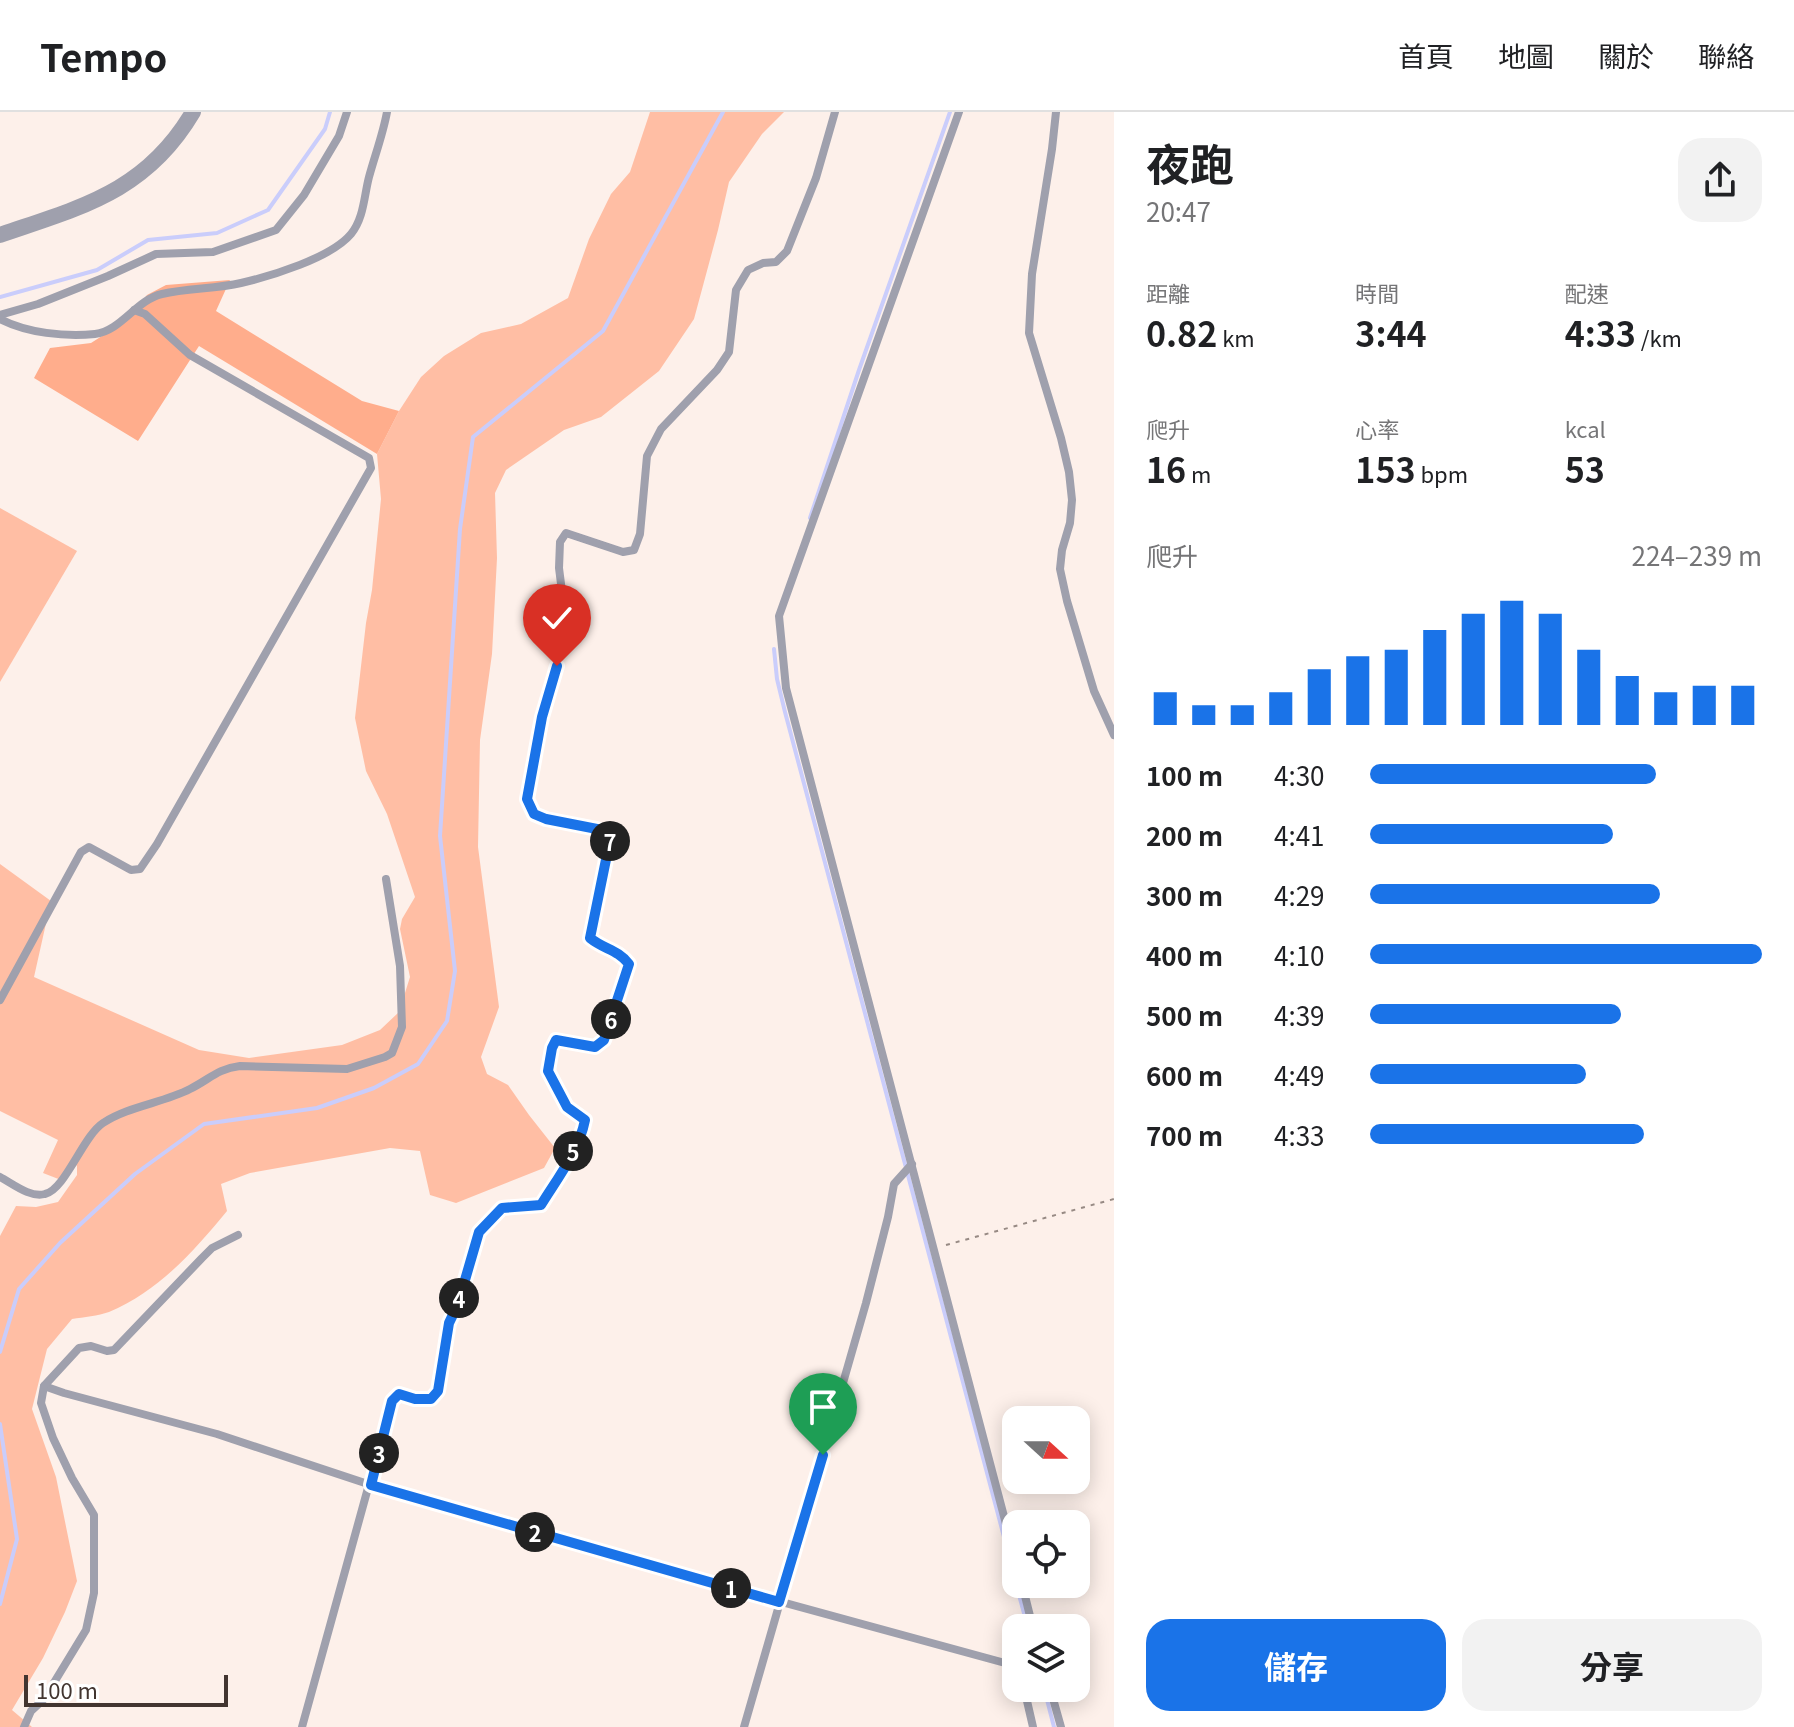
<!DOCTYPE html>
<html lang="zh-TW">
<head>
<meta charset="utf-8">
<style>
  :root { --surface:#fff; --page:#f2f2f2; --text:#202124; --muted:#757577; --line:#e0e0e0; --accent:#1a73e8 }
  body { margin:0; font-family:Georgia,"Noto Sans TC",serif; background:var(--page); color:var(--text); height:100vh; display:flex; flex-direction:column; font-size:30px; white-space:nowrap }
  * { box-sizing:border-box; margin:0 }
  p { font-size:26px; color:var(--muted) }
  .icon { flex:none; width:44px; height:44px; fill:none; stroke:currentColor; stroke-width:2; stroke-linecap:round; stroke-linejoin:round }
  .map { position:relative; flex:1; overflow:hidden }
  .side { display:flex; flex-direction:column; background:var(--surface); width:680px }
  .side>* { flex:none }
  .needle { width:52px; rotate:111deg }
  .buttons { position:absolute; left:1002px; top:1294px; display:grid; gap:16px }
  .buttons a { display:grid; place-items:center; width:88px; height:88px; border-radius:16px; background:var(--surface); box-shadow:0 4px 20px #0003; font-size:40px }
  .scale { position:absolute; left:24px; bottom:20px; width:204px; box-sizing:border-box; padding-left:8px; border:4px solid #423530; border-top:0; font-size:22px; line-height:28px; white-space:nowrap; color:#423530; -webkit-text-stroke:6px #fff; paint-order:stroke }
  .pin { position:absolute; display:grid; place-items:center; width:68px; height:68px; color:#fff; margin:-82px -34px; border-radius:50% 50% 50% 0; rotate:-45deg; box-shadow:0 0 8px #0007 }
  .pin .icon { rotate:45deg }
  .km { position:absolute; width:40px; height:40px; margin:-20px; border-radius:50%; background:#222; color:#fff; font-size:22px; line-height:40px; text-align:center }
  .round { display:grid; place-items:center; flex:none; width:84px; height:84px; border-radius:24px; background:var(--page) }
  .head { display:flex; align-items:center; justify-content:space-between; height:136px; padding:0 32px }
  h1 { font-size:44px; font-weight:700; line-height:60px }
  .figures { display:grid; grid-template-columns:repeat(3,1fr); gap:12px; height:136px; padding:8px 32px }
  .figures div { display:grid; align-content:center }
  .figures b { font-size:34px; font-weight:700 }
  .figures small { font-size:22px; font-weight:400 }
  .figures p { font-size:22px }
  .chart { height:224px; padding:16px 32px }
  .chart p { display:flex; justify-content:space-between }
  .chart svg { width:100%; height:144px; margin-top:8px; stroke:var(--accent); stroke-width:6 }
  .button { display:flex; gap:16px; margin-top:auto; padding:16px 32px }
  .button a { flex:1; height:92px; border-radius:24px; background:var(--accent); color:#fff; font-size:32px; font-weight:700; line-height:92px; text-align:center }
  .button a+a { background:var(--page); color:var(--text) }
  ul { padding:0 32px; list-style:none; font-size:26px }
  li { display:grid; grid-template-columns:128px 96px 1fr; align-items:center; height:60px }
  li i { height:20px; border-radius:10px; background:var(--accent) }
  header { display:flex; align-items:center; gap:48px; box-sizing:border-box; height:112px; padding:0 40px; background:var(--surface); border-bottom:2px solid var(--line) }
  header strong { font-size:38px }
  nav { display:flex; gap:44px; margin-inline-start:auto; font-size:28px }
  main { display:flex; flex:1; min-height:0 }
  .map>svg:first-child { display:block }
</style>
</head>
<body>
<header>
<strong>Tempo</strong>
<nav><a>首頁</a><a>地圖</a><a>關於</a><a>聯絡</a></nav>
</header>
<main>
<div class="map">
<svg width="1114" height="1615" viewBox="0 0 1114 1615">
  <rect width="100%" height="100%" fill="#fdf0ea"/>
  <g fill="#ffbea4">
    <path d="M650 0H784L762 22 729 70 718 118 694 207 659 259 601 305 564 318 506 358 495 381 497 446 492 542 480 628 478 735 499 895 481 945 487 962 508 973 529 1003 555 1036 544 1056 456 1091 430 1083 420 1039 390 1036 250 1061 221 1072 227 1099C194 1139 159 1179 109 1200 98 1204 84 1205 72 1207L47 1237 32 1297 56 1365 77 1469 65 1500 43 1546 12 1598 32 1615H0V1124L16 1094 36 1095 58 1090 77 1063V1053L61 1068 43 1061 58 1028 0 999V752L51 789 34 865 199 938 249 946 342 933 380 918 399 900 410 865 400 817 402 807 415 785 387 702 366 659 355 606 366 511 372 478 381 387 377 342 399 299 421 265 444 244 481 221 521 212 568 186 589 127 611 82 630 60Z"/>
    <polygon points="0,396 77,439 0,570"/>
  </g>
  <polygon fill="#ffad8c" points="230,168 216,199 362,289 399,299 377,342 199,234 138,329 34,266 50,236 91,231 127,208 147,183 166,173"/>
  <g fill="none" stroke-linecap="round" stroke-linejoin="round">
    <g stroke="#cacdfb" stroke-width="4">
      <polyline points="0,185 97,158 148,128 217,121 268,98 325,17 330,0"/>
      <polyline points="810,406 859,258 950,0"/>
      <polyline points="774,537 777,567 785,600 1016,1470"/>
      <polyline points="0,1240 19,1177 60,1131 135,1062 204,1012 317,996 374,976 418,952 447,909 455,859 440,724 460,417 473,325 603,219 723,0"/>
      <polyline points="0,1312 17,1427 0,1492"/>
      <polyline points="1016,1472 1028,1516"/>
      <polyline points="1044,1576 1054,1615"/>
    </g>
    <polyline stroke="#978a84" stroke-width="2" stroke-dasharray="4 6" stroke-linecap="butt" points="946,1133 1114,1087"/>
    <g stroke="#9fa0ad" stroke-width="8">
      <polyline points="959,0 779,504 786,576 1016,1450"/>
      <polyline points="1056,0 1052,37 1032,162 1029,221 1061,326 1069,360 1072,388 1070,411 1062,438 1060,457 1067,489 1094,579 1114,623"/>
      <polyline points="0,203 38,192 108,164 156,142 213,140 276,118 304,83 339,24 347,0"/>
      <path d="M0 207C27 221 65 225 95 222 121 219 136 188 162 182 188 176 215 177 241 171 271 164 331 146 351 122 364 106 364 84 369 65 375 43 383 22 387 0"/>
      <polyline points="0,888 81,740 89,735 131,758 140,757 157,732 371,356 369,346 190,243 145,202 134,198"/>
      <path d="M0 1065C13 1072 30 1086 45 1082 65 1078 83 1024 103 1011 129 994 163 991 190 977 210 967 217 957 240 954L347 957 385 945 392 941 402 915 400 854 386 767"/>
      <polyline points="44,1274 64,1281 217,1322 371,1373 701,1468 1016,1554"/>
      <polyline points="1022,1472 1033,1516"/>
      <polyline points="1024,1576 1033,1615"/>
      <polyline points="1050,1576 1061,1615"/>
      <polyline points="24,1615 31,1599 44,1587 86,1518 94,1481 94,1403 72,1366 53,1326 41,1291 44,1274 79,1236 91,1234 107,1239 114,1238 202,1146 212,1136 238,1123"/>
      <path d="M302 1615 392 1289 399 1282 415 1287H431L438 1279 449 1211 458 1192 479 1120 502 1096 541 1093C557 1067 579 1039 585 1008L567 995 548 959 552 936 556 928 595 935 604 928 629 852C616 837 605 838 590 826L610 728 597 717 546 707 534 702 527 687 542 605 567 519 559 456 560 430 566 421 623 440 634 438 640 422 647 344 661 317 717 258 729 240 736 178 748 158 763 151 776 150 787 139 816 66 835 0"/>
      <polyline points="744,1615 866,1191 888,1105 894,1072 912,1052"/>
    </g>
    <path stroke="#9fa0ad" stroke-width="16" d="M0 123C81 95 146 80 193 0"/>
  </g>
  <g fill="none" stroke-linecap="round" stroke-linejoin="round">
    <defs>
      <path id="route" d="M557 554 542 605 527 687 534 702 546 707 597 717 610 728 590 826C605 838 617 837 629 852L604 928 595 935 556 928 552 936 548 959 567 995 585 1008C579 1039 557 1067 541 1093L502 1096 479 1120 458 1192 449 1211 438 1279 431 1287H415L399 1282 392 1289 371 1373 779 1490 823 1343"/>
    </defs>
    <use href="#route" stroke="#fff" stroke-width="16"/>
    <use href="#route" stroke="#1a73e8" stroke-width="10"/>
  </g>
</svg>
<div class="buttons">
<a><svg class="needle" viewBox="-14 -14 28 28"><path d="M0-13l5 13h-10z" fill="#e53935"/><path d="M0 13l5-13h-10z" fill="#757577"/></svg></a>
<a><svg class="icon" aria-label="locate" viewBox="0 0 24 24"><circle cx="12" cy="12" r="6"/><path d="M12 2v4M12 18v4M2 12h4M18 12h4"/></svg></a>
<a><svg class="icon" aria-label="layers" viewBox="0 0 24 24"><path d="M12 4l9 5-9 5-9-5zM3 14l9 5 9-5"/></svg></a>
</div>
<div class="scale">100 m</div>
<div class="pin" style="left:823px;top:1343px;background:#1e9e55"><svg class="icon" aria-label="arrive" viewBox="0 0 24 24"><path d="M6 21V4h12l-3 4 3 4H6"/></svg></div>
<div class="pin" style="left:557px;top:554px;background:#d93025"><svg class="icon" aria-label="check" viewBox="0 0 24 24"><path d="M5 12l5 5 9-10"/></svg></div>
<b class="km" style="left:731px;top:1476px">1</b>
<b class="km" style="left:535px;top:1420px">2</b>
<b class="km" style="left:379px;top:1341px">3</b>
<b class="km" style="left:459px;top:1186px">4</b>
<b class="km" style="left:573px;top:1039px">5</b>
<b class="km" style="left:611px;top:907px">6</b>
<b class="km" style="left:610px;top:729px">7</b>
</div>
<section class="side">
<div class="head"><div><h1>夜跑</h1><p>20:47</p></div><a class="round"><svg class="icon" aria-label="share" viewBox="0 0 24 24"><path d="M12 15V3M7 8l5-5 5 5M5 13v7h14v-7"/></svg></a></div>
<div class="figures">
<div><p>距離</p><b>0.82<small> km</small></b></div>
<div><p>時間</p><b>3:44</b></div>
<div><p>配速</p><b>4:33<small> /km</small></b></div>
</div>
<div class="figures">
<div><p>爬升</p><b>16<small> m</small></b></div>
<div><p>心率</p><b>153<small> bpm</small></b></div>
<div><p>kcal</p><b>53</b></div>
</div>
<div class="chart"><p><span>爬升</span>224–239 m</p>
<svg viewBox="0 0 160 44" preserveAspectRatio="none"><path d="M5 44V34M15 44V38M25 44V38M35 44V34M45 44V27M55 44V23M65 44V21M75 44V15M85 44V10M95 44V6M105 44V10M115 44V21M125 44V29M135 44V34M145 44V32M155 44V32"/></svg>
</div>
<ul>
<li><b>100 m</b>4:30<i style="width:73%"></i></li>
<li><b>200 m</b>4:41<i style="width:62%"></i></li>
<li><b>300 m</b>4:29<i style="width:74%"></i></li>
<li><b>400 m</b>4:10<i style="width:100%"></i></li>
<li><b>500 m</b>4:39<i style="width:64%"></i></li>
<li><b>600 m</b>4:49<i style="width:55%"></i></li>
<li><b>700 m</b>4:33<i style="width:70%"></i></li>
</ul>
<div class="button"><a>儲存</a><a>分享</a></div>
</section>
</main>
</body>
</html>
